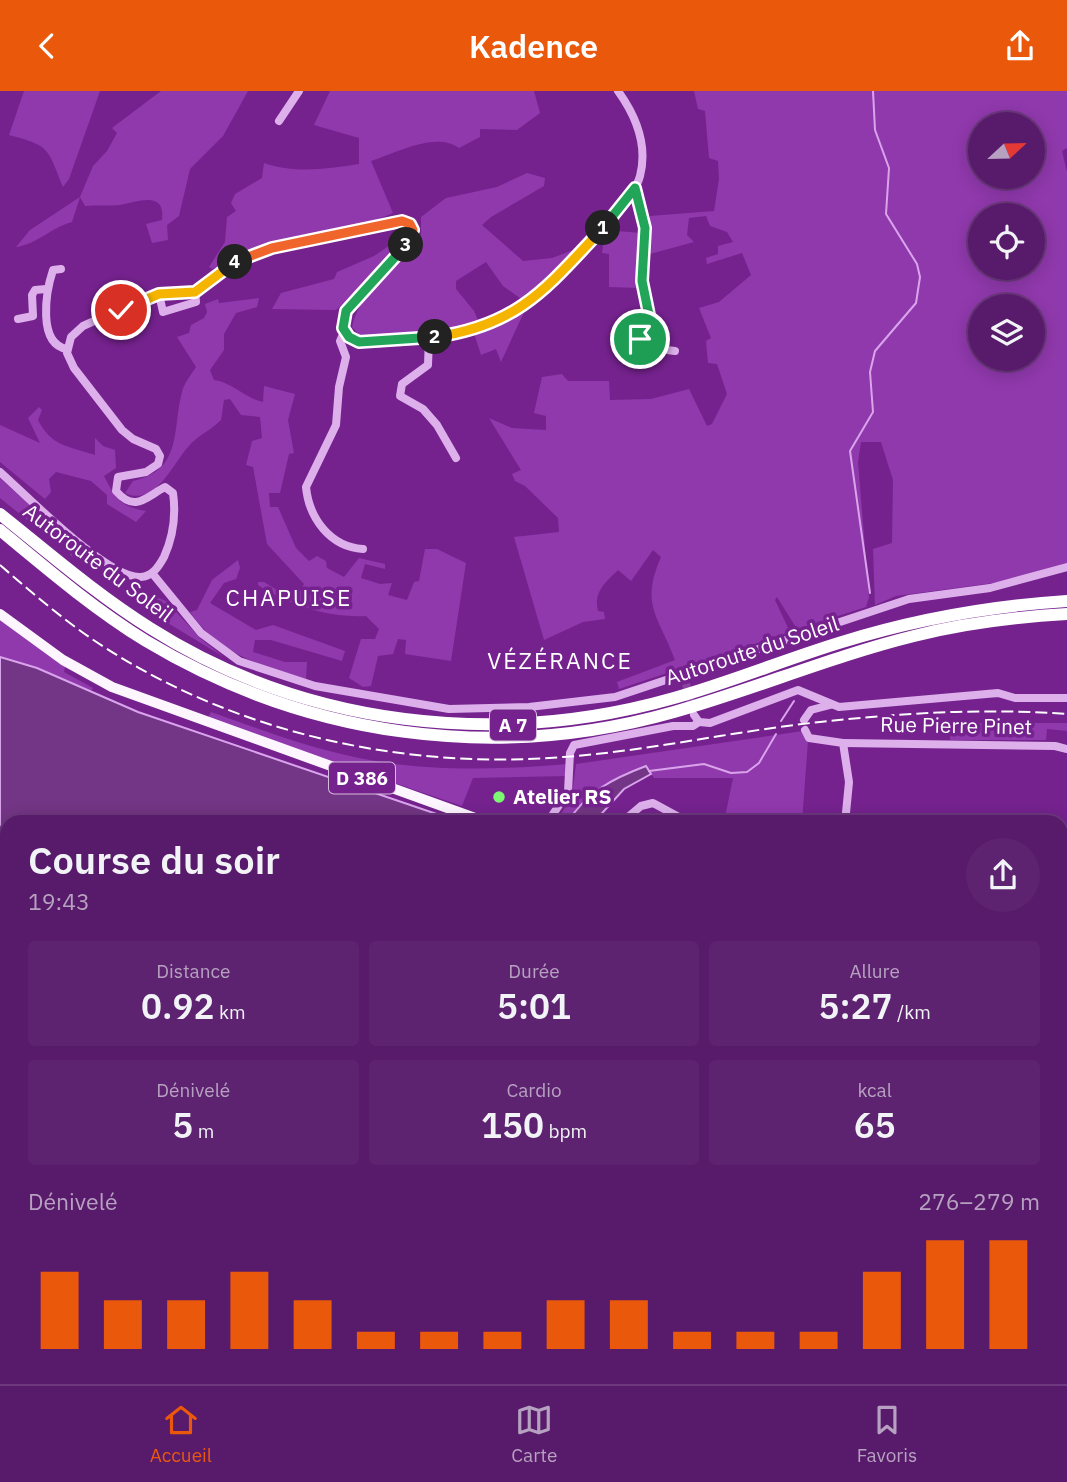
<!DOCTYPE html>
<html lang="fr">
<head>
<meta charset="utf-8">
<style>
  :root { --surface:#581a6a; --page:#5e2370; --text:#f1f3f6; --muted:#b7a1c1; --line:#6d387e; --accent:#ea580c }
  body { margin:0; font-family:"IBM Plex Sans",sans-serif; background:var(--page); color:var(--text); height:100vh; display:flex; flex-direction:column; font-size:26px; white-space:nowrap }
  * { box-sizing:border-box; margin:0 }
  p { font-size:23px; color:var(--muted) }
  .icon { flex:none; width:38px; height:38px; fill:none; stroke:currentColor; stroke-width:2; stroke-linecap:round; stroke-linejoin:round }
  .map { position:relative; flex:1; overflow:hidden }
  .side { position:absolute; left:0px; top:724px; width:1068px; height:569px; display:flex; flex-direction:column; background:var(--surface); border-radius:21px 21px 0 0; box-shadow:0 4px 18px #0003,0 0 0 2px var(--line) }
  .side>* { flex:none }
  .needle { width:46px; rotate:68deg }
  .tools { position:absolute; left:968px; top:21px; display:grid; gap:14px }
  .tools a { display:grid; place-items:center; width:77px; height:77px; border-radius:50%; background:var(--surface); box-shadow:0 4px 18px #0003,0 0 0 2px var(--line); font-size:35px }
  .pin { position:absolute; display:grid; place-items:center; width:60px; height:60px; color:#fff; margin:-30px; border:4px solid #fff; border-radius:50%; box-shadow:0 2px 7px #0007 }
  .km { position:absolute; width:35px; height:35px; margin:-18px; border-radius:50%; background:#222; color:#fff; font-size:19px; line-height:35px; text-align:center }
  .round { display:grid; place-items:center; flex:none; width:74px; height:74px; border-radius:37px; background:var(--page) }
  .headline { display:flex; align-items:center; justify-content:space-between; height:119px; padding:0 28px }
  h1 { font-size:38px; font-weight:600; line-height:52px }
  .metrics { display:grid; grid-template-columns:repeat(3,1fr); gap:10px; height:119px; padding:7px 28px }
  .metrics div { display:grid; align-content:center; border-radius:7px; background:var(--page); text-align:center }
  .metrics b { font-size:35px; font-weight:600 }
  .metrics small { font-size:19px; font-weight:400 }
  .metrics p { font-size:19px }
  .chart { height:196px; padding:14px 28px }
  .chart p { display:flex; justify-content:space-between }
  .chart svg { width:100%; height:126px; margin-top:7px; stroke:var(--accent); stroke-width:6 }
  header { display:flex; justify-content:space-between; align-items:center; height:91px; padding:0 28px; background:var(--accent); color:#fff; font-size:32px; font-weight:600 }
  .menu { display:flex; justify-content:space-around; align-items:center; height:98px; border-top:2px solid var(--line); background:var(--surface); font-size:19px; color:var(--muted) }
  .menu a { display:grid; justify-items:center; gap:4px }
  .menu .active { color:var(--accent) }
  .map>svg:first-child { display:block }
</style>
</head>
<body>
<header><svg class="icon" aria-label="back" viewBox="0 0 24 24"><path d="M15 5l-7 7 7 7"/></svg>Kadence<svg class="icon" aria-label="share" viewBox="0 0 24 24"><path d="M12 15V3M7 8l5-5 5 5M5 13v7h14v-7"/></svg></header>
<div class="map">
<svg width="1067" height="1293" viewBox="0 0 1067 1293">
  <rect width="100%" height="100%" fill="#75228e"/>
  <g fill="#9039ad" fill-rule="evenodd">
    <path d="M24 0H100L69 88 63 96C47 56 50 55 9 44Z"/>
    <path d="M161 0H248L223 45 190 78 179 125 167 134 168 149 152 152 146 133 162 129C166 99 137 111 120 114 109 115 97 114 85 115L80 106 72 131C50 137 38 153 16 156L30 139 80 106 93 75 107 60 117 42 112 37Z"/>
    <path d="M330 0H534L540 22 517 39 480 38V46L459 57C436 40 396 62 371 70L393 122C334 147 268 146 212 178L209 176 225 151 227 126 236 120 231 112 235 103 262 87 264 72C295 83 328 78 359 73V47L314 34Z"/>
    <path d="M694 0H1067V57L1062 60 1067 81V473L1001 491 896 505 875 514 873 458 892 452 893 389 881 351H861L858 371 869 506 866 516 797 538 777 506 775 509 790 541 619 598 617 591 675 569C658 524 640 514 661 466L653 459 631 490 618 479C606 491 593 501 598 520L604 521 605 528 583 531 544 549 514 446 559 441 558 427 525 395 515 390 512 383 521 379 489 327 512 337 546 339V325L534 322 542 286 562 283 568 290H609L610 309 651 308 689 298 707 335 712 333 727 303 717 273 708 272 706 250 711 247 699 217 719 211 751 184 742 162 707 173 706 167 718 163V155L733 151 727 141 710 135 706 125 689 127 687 144 694 151 650 163V125L714 120 719 88 718 70 709 67 705 20 698 18ZM980 33H1032V86H980ZM980 124H1032V177H980ZM980 215H1032V268H980Z"/>
    <path d="M527 82 545 87 544 95 491 126 482 134 523 170 552 167 579 157 556 183 524 210 503 195 486 171 456 190V198L474 220 480 234 376 246 360 245 352 236C361 198 395 172 421 144V126L446 107 497 96Z"/>
    <polygon points="605,139 641,142 639,197 609,196 609,163 602,162"/>
    <polygon points="396,150 401,154 336,219 272,218 281,202 334,188 337,181 374,165"/>
    <path d="M259 207 257 216 236 222 224 243V259L210 279 214 289C234 292 244 307 263 311L264 295 295 303 288 329 294 362 289 363 280 402H269L270 416H278L296 457 309 470 317 465 326 470 327 477 344 486 359 467 385 473V478L365 473 361 487 380 493 392 492 388 504 407 509 414 491 419 490 425 458H437L466 472 451 570 405 563 406 549 398 548 393 563 378 565 371 595 363 596 349 587 361 548H375L379 538 366 525C329 527 288 514 258 494V491H264L295 510 304 493 267 453 253 376 246 374 252 350 262 347 260 326 241 324 230 308 224 309 221 329C210 340 198 344 188 356 172 374 155 416 125 402L133 390C183 379 172 339 182 301 184 292 191 284 196 276L177 246 189 242 191 234 204 227 207 221 205 213 218 208 219 212Z"/>
    <polygon points="525,219 501,271 496,258 481,264 474,242"/>
    <path d="M39 316 42 319 38 329C51 355 68 355 95 364V347L103 355 115 359 116 377 104 385C115 407 121 416 146 420L136 431 107 413V404L91 390 56 381 49 388 51 401 45 408 0 371V334L40 352 28 327Z"/>
    <polygon points="0,387 91,470 87,474 70,464 72,458 49,438 42,441 0,407"/>
    <path d="M238 469 240 477 236 488 224 492 210 512 256 539 273 534 345 560 342 570 271 549H255L253 561 285 571H307L306 588C260 575 218 562 190 521L197 519 212 489Z"/>
    <polygon points="138,499 166,510 201,548 224,566 148,520 135,509"/>
    <polygon points="0,529 65,576 64,581 93,597 91,600 37,577 0,566"/>
    <path d="M211 621C259 638 308 657 359 667 427 681 498 679 567 673V685L473 687 462 715 207 628Z"/>
    <polygon points="951,632 1067,632 1067,640 1047,638 1046,649 950,649"/>
    <path d="M803 640 808 650 802 731H724L733 687H654L646 675C614 687 586 701 568 731L556 732 572 704 576 673Z"/>
  </g>
  <g fill="#733585" stroke="#daa4ed" stroke-width="2">
    <polygon points="0,566 37,577 138,621 460,731 7,732 7,852 0,850"/>
    <path d="M646 675 651 683 624 698 594 731H568C586 701 614 687 646 675Z"/>
    <polygon points="1061,910 1067,911 1067,1137 1061,1135"/>
  </g>
  <g fill="none" stroke-linecap="round" stroke-linejoin="round">
    <g stroke="#daa4ed" stroke-width="2">
      <polyline points="870,502 850,360 873,321 870,281 875,260 916,212 920,186 917,173 886,123 889,77 875,39 873,0"/>
      <polyline points="781,630 794,610"/>
      <polyline points="649,680 704,673 731,682 747,681 759,672 776,643"/>
    </g>
    <polyline stroke="#8a439f" stroke-width="8" stroke-dasharray="8 4" stroke-linecap="butt" points="686,593 693,620"/>
    <g stroke="#ddb0ec" stroke-width="8">
      <polyline points="279,30 299,0"/>
      <polyline points="635,97 640,107 645,137 642,190 649,220 640,250 643,256 675,260"/>
      <path d="M61 178 53 179C46 200 37 253 67 258"/>
      <polyline points="159,203 163,221 196,211 195,201"/>
      <polyline points="18,228 33,225 32,204 35,199 46,198"/>
      <path d="M344 241 340 250 346 266 339 296 336 334 306 396C309 427 330 456 363 458"/>
      <polyline points="429,247 428,274 402,293 400,305 423,318 437,334 456,367"/>
      <path d="M0 381C26 404 109 489 141 486 153 485 159 475 164 466 173 446 176 423 173 402L165 396C146 406 135 422 116 400L118 386 146 381 158 373 160 365 156 358 133 348 122 339 74 277 67 262 71 246 83 235 150 205 195 201 229 175 252 163 402 129 412 135 413 145 346 220 343 237 349 246C364 257 388 251 406 249 437 246 467 243 495 230 511 223 527 214 541 203 563 184 634 111 640 85 648 54 636 25 618 0"/>
      <polyline points="152,482 201,542 239,570 315,595 449,618 529,616 615,606 909,508 990,497 1067,476"/>
      <polyline points="694,624 699,631 710,632 798,599 839,616 998,602 1015,607 1067,607"/>
      <polyline points="804,629 811,619 830,614"/>
      <polyline points="805,639 809,647 843,652 849,691 845,732"/>
      <polyline points="843,652 1055,655 1067,658"/>
      <polyline points="547,732 568,701 570,662 574,654 673,635 693,635 699,631"/>
      <polyline points="621,732 641,715 653,712 690,732"/>
      <polyline points="1060,800 1067,801"/>
      <polyline points="0,885 7,887"/>
      <polyline points="0,1068 7,1070"/>
      <polyline points="1060,1167 1067,1168"/>
      <polyline points="745,1286 763,1293"/>
      <polyline points="440,1293 441,1286"/>
      <polyline points="561,1293 562,1286"/>
      <polyline points="675,1293 676,1286"/>
      <polyline points="906,1293 907,1286"/>
      <polyline points="982,1293 982,1286"/>
    </g>
    <g stroke="#fdf6ff" stroke-width="10">
      <polyline points="0,523 63,569 112,596 489,732"/>
      <polyline points="0,858 7,861"/>
      <polyline points="0,868 7,871"/>
      <polyline points="1060,897 1067,899"/>
      <polyline points="1060,1140 1067,1141"/>
      <polyline points="1060,1148 1067,1150"/>
      <polyline points="0,1281 7,1284"/>
      <polyline points="16,1286 40,1293"/>
    </g>
    <g stroke="#fff" stroke-width="12">
      <path d="M0 423C49 462 97 504 150 537 306 636 498 657 674 607 731 591 786 568 842 551 916 528 990 515 1067 510"/>
      <path d="M0 439C47 478 94 518 146 550 306 646 495 672 674 621 755 598 833 565 914 545 964 532 1016 526 1067 523"/>
    </g>
    <path stroke="#fff" stroke-width="2" stroke-dasharray="12 5" stroke-linecap="butt" d="M0 474C30 500 60 526 92 548 229 641 400 679 563 666 649 660 734 640 820 631 901 622 985 617 1067 623"/>
  </g>
  <g fill="none" stroke-linecap="round" stroke-linejoin="round">
    <defs>
      <polyline id="split-1" points="603,137 635,97 645,137 642,190 649,224 640,248"/>
      <path id="split-2" d="M435 246C520 234 548 195 603 137"/>
      <polyline id="split-3" points="406,154 346,220 343,237 349,246 359,251 435,246"/>
      <polyline id="split-4" points="235,171 272,157 402,130 410,133 413,139 406,154"/>
      <polyline id="split-5" points="121,219 159,203 195,201 235,171"/>
    </defs>
    <use href="#split-1" stroke="#fff" stroke-width="14"/>
    <use href="#split-2" stroke="#fff" stroke-width="14"/>
    <use href="#split-3" stroke="#fff" stroke-width="14"/>
    <use href="#split-4" stroke="#fff" stroke-width="14"/>
    <use href="#split-5" stroke="#fff" stroke-width="14"/>
    <use href="#split-1" stroke="#22a559" stroke-width="9"/>
    <use href="#split-2" stroke="#f5b400" stroke-width="9"/>
    <use href="#split-3" stroke="#22a559" stroke-width="9"/>
    <use href="#split-4" stroke="#f0652b" stroke-width="9"/>
    <use href="#split-5" stroke="#f5b400" stroke-width="9"/>
  </g>
  <circle fill="#7df872" stroke="#75228e" stroke-width="2.5" cx="499" cy="706" r="7"/>
  <g text-anchor="middle" stroke-width="7" stroke-linejoin="round" paint-order="stroke">
    <g fill="#75228e" stroke="#d6bddd" stroke-width="2">
      <rect x="490" y="618.5" width="46" height="31" rx="5"/>
      <rect x="329" y="671.5" width="66" height="31" rx="5"/>
    </g>
    <g font-size="19" font-weight="bold" fill="#fff">
      <text x="513" y="641">A 7</text>
      <text x="362" y="694">D 386</text>
    </g>
    <g font-size="21" fill="#fff" stroke="#75228e">
      <text transform="translate(98 472) rotate(37)" y="7">Autoroute du Soleil</text>
      <text transform="translate(752 560) rotate(-18)" y="7">Autoroute du Soleil</text>
      <text transform="translate(956 635) rotate(1)" y="7">Rue Pierre Pinet</text>
    </g>
    <g font-size="21" font-weight="bold" fill="#fff" stroke="#75228e" text-anchor="start">
      <text x="513" y="713">Atelier RS</text>
    </g>
    <g font-size="23" letter-spacing="2" fill="#fff" stroke="#75228e">
      <text x="289" y="515">CHAPUISE</text>
      <text x="560" y="578">VÉZÉRANCE</text>
    </g>
  </g>
</svg>
<div class="tools">
<a><svg class="needle" viewBox="-14 -14 28 28"><path d="M0-13l5 13h-10z" fill="#e53935"/><path d="M0 13l5-13h-10z" fill="#b7a1c1"/></svg></a>
<a><svg class="icon" aria-label="locate" viewBox="0 0 24 24"><circle cx="12" cy="12" r="6"/><path d="M12 2v4M12 18v4M2 12h4M18 12h4"/></svg></a>
<a><svg class="icon" aria-label="layers" viewBox="0 0 24 24"><path d="M12 4l9 5-9 5-9-5zM3 14l9 5 9-5"/></svg></a>
</div>
<div class="pin" style="left:640px;top:248px;background:#1e9e55"><svg class="icon" aria-label="arrive" viewBox="0 0 24 24"><path d="M6 21V4h12l-3 4 3 4H6"/></svg></div>
<div class="pin" style="left:121px;top:219px;background:#d93025"><svg class="icon" aria-label="check" viewBox="0 0 24 24"><path d="M5 12l5 5 9-10"/></svg></div>
<b class="km" style="left:603px;top:137px">1</b>
<b class="km" style="left:435px;top:246px">2</b>
<b class="km" style="left:406px;top:154px">3</b>
<b class="km" style="left:235px;top:171px">4</b>
<section class="side">
<div class="headline"><div><h1>Course du soir</h1><p>19:43</p></div><a class="round"><svg class="icon" aria-label="share" viewBox="0 0 24 24"><path d="M12 15V3M7 8l5-5 5 5M5 13v7h14v-7"/></svg></a></div>
<div class="metrics">
<div><p>Distance</p><b>0.92<small> km</small></b></div>
<div><p>Durée</p><b>5:01</b></div>
<div><p>Allure</p><b>5:27<small> /km</small></b></div>
</div>
<div class="metrics">
<div><p>Dénivelé</p><b>5<small> m</small></b></div>
<div><p>Cardio</p><b>150<small> bpm</small></b></div>
<div><p>kcal</p><b>65</b></div>
</div>
<div class="chart"><p><span>Dénivelé</span>276–279 m</p>
<svg viewBox="0 0 160 44" preserveAspectRatio="none"><path d="M5 44V17M15 44V27M25 44V27M35 44V17M45 44V27M55 44V38M65 44V38M75 44V38M85 44V27M95 44V27M105 44V38M115 44V38M125 44V38M135 44V17M145 44V6M155 44V6"/></svg>
</div>
</section>
</div>
<nav class="menu">
<a class="active"><svg class="icon" aria-label="home" viewBox="0 0 24 24"><path d="M3 11l9-7 9 7M6 9v11h12V9"/></svg>Accueil</a>
<a><svg class="icon" aria-label="map" viewBox="0 0 24 24"><path d="M3 6l6-2 6 2 6-2v14l-6 2-6-2-6 2zM9 4v14M15 6v14"/></svg>Carte</a>
<a><svg class="icon" aria-label="saved" viewBox="0 0 24 24"><path d="M7 4h10v16l-5-4-5 4z"/></svg>Favoris</a>
</nav>
</body>
</html>
